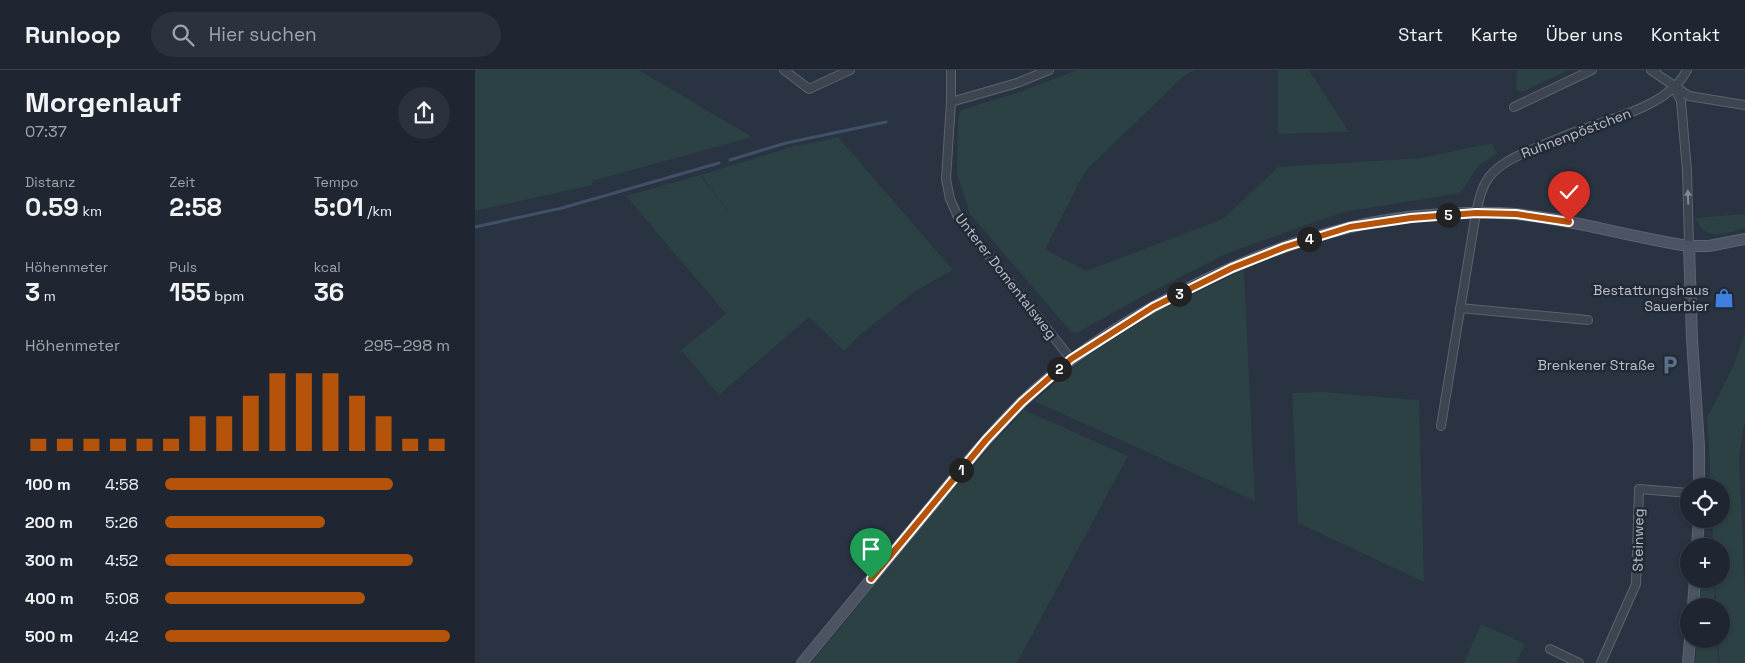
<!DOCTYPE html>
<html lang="de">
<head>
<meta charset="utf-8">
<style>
  :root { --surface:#1f2631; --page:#2c323d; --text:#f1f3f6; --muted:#a1a5ab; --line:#3c434d; --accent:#b45309 }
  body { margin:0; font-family:"Space Grotesk",sans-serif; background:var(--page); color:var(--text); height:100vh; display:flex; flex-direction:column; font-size:19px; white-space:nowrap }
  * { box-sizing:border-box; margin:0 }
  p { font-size:16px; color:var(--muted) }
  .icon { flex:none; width:28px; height:28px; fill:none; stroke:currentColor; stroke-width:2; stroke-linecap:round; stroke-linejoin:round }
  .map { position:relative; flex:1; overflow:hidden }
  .details { display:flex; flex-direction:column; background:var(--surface); width:475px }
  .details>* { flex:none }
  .fabs { position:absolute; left:1205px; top:408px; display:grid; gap:10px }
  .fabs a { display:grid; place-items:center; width:50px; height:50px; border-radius:50%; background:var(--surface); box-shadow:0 1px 4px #0004,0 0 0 1px var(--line); font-size:25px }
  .pin { position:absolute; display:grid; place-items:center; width:42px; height:42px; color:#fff; margin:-51px -21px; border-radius:50% 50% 50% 0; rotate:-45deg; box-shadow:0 0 5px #0007 }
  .pin .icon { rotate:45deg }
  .km { position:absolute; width:25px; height:25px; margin:-12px; border-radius:50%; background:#222; color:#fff; font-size:14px; line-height:25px; text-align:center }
  .round { display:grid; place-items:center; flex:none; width:52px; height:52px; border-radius:26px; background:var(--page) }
  .headline { display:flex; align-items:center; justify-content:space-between; height:85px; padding:0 25px }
  h1 { font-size:28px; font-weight:700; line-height:38px }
  .metrics { display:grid; grid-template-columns:repeat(3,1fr); gap:8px; height:85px; padding:5px 25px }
  .metrics div { display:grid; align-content:center }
  .metrics b { font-size:25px; font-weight:700 }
  .metrics small { font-size:14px; font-weight:400 }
  .metrics p { font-size:14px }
  .chart { height:140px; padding:10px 25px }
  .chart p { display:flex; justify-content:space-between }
  .chart svg { width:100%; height:90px; margin-top:5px; stroke:var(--accent); stroke-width:6 }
  ul { padding:0 25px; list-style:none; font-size:16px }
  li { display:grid; grid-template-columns:80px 60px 1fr; align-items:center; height:38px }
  li i { height:12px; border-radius:6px; background:var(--accent) }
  header { display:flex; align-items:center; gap:30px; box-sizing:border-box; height:70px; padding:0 25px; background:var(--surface); border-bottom:1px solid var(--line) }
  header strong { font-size:24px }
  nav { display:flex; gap:28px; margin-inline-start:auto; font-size:18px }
  .search { width:350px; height:45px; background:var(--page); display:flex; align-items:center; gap:12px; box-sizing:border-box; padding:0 18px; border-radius:28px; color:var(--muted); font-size:19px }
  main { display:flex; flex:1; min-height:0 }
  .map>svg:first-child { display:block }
</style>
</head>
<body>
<header>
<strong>Runloop</strong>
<div class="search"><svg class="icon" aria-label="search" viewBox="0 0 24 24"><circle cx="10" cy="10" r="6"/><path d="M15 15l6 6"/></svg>Hier suchen</div>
<nav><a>Start</a><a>Karte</a><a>Über uns</a><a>Kontakt</a></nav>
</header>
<main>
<section class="details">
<div class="headline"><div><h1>Morgenlauf</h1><p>07:37</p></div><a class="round"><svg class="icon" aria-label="share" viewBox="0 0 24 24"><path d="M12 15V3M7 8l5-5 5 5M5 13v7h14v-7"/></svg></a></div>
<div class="metrics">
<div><p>Distanz</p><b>0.59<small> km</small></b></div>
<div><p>Zeit</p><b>2:58</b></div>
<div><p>Tempo</p><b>5:01<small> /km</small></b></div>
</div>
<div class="metrics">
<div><p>Höhenmeter</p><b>3<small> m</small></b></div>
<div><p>Puls</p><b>155<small> bpm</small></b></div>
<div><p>kcal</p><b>36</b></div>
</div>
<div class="chart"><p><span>Höhenmeter</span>295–298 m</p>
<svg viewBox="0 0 160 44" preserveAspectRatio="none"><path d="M5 44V38M15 44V38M25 44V38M35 44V38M45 44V38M55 44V38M65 44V27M75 44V27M85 44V17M95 44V6M105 44V6M115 44V6M125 44V17M135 44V27M145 44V38M155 44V38"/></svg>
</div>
<ul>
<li><b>100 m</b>4:58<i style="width:80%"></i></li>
<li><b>200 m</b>5:26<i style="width:56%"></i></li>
<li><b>300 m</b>4:52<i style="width:87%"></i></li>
<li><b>400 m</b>5:08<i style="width:70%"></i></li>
<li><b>500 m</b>4:42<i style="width:100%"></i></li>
</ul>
</section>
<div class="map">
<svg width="1270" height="593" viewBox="0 0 1270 593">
  <rect width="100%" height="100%" fill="#293341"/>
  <g fill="#2c4143">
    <polygon points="0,0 164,0 277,67 121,110 119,109 117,115 0,141"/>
    <polygon points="602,0 720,0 709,6 611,100 570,179 611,201 748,149 803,97 946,88 1017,73 1022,84 1004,95 985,123 869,142 803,165 751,184 666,227 602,263 596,262 495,144 482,104 483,49 486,40 545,22"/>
    <polygon points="803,0 834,0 874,62 803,64"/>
    <polygon points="1042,0 1093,0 1047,22 1041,20"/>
    <polygon points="363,67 478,200 440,221 385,265 369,281 334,247 244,325 206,280 251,244 151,126 225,105 262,153 226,105 322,75 324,76"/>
    <path d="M1270 144V158C1248 164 1232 173 1220 148Z"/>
    <polygon points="769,200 780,431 559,331 615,284 684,240"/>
    <polygon points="1270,263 1270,351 1264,386 1270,527 1270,593 1244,593 1243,569 1246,569 1246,536 1241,536 1240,509 1246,509 1246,476 1238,476 1237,449 1246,449 1246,416 1236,416 1232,348 1258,297"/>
    <polygon points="848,322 944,330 949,512 823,453 817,323"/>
    <polygon points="549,340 653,386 542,593 336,593 490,405"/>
    <polygon points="1225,512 1239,513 1240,536 1224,536"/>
    <polygon points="1006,554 1050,574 1041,593 989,593"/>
    <polygon points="1222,569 1242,569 1243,593 1220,593"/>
  </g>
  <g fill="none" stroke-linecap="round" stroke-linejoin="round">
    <g stroke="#405069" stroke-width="3">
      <polyline points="255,90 311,73 411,52"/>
      <polyline points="0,157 87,138 244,93"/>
    </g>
    <defs>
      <g id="street">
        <polyline points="309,0 334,19 375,0"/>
        <polyline points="476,0 476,32 471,109 475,129 483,147 596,289"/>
        <polyline points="1176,0 1214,26 1270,35"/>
        <polyline points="1199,17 1206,31 1212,101 1214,176"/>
        <polyline points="476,32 542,13 574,0"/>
        <polyline points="1039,37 1117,0"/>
        <polyline points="985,238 1113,250"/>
        <path d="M966 356 1001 143C1004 130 1006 118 1014 107 1025 93 1042 86 1058 79 1070 74 1082 69 1094 64 1130 50 1193 38 1212 0"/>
        <polyline points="1075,579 1104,593"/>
        <polyline points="1126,593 1161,514 1164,419 1214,423"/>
      </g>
      <g id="secondary">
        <polyline points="1214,176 1217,269 1224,376 1224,416"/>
        <polyline points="1222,476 1224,449"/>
        <polyline points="1218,536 1220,509"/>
        <path d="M327 593C371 540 415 486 459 433 487 398 515 364 546 333 628 253 761 186 872 158 921 146 975 142 1025 143 1089 146 1151 167 1214 176H1234L1270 169"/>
        <polyline points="1213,593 1215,569"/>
      </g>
    </defs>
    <use href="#street" stroke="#5b636e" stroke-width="10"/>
    <use href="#secondary" stroke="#5b636e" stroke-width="12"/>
    <use href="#street" stroke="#3d4551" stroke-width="8"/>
    <use href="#secondary" stroke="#4c5464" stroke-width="10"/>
  </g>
  <defs><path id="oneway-solid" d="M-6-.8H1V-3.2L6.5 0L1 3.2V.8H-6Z" transform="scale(1.25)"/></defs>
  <use fill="#828994" href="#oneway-solid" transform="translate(1213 127) rotate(-92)"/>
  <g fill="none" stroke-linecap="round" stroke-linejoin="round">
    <defs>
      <polyline id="route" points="396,509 511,370 547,332 596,289 678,237 757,198 810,177 875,157 936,148 1001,143 1041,144 1094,152"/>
    </defs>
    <use href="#route" stroke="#fff" stroke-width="10"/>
    <use href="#route" stroke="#b45309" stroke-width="6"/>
  </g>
  <defs>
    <symbol id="shop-bare" viewBox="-9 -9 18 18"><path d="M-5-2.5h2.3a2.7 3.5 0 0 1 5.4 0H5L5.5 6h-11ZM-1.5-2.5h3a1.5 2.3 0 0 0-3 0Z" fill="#3f7fe0" stroke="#222a36" stroke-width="2.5" paint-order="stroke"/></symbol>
    <symbol id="parking-bare" viewBox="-9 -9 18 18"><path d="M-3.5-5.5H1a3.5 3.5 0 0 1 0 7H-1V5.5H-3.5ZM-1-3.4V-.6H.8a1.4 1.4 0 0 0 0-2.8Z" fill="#5c6f8a" stroke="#222a36" stroke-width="2.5" paint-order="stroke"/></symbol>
  </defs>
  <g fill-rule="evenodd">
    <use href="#shop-bare" x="1235" y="214" width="28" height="28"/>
    <use href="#parking-bare" x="1181" y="281" width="28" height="28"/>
  </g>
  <g text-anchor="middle" stroke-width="5" stroke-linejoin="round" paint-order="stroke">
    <g font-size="14" fill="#bac0cb" stroke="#222a36">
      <text transform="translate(1101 63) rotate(-21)" y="5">Ruhnenpöstchen</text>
      <text transform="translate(531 206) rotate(52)" y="5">Unterer Domentalsweg</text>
      <text transform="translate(1163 470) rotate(-89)" y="5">Steinweg</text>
    </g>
    <g font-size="14" fill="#bac0cb" stroke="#222a36" text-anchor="end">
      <text x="1234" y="225">Bestattungshaus<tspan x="1234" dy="16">Sauerbier</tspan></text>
      <text x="1180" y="300">Brenkener Straße</text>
    </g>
  </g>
</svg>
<div class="fabs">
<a><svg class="icon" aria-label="locate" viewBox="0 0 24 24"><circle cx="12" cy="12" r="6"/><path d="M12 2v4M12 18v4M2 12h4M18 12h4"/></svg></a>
<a>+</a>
<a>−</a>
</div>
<div class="pin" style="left:396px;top:509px;background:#1e9e55"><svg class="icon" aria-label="arrive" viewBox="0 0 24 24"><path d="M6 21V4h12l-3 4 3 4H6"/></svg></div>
<div class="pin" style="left:1094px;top:152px;background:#d93025"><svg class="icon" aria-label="check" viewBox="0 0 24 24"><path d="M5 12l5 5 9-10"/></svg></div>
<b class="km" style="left:486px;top:400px">1</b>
<b class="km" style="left:584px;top:299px">2</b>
<b class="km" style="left:704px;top:224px">3</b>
<b class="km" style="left:834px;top:169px">4</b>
<b class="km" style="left:973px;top:145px">5</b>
</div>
</main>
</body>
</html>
